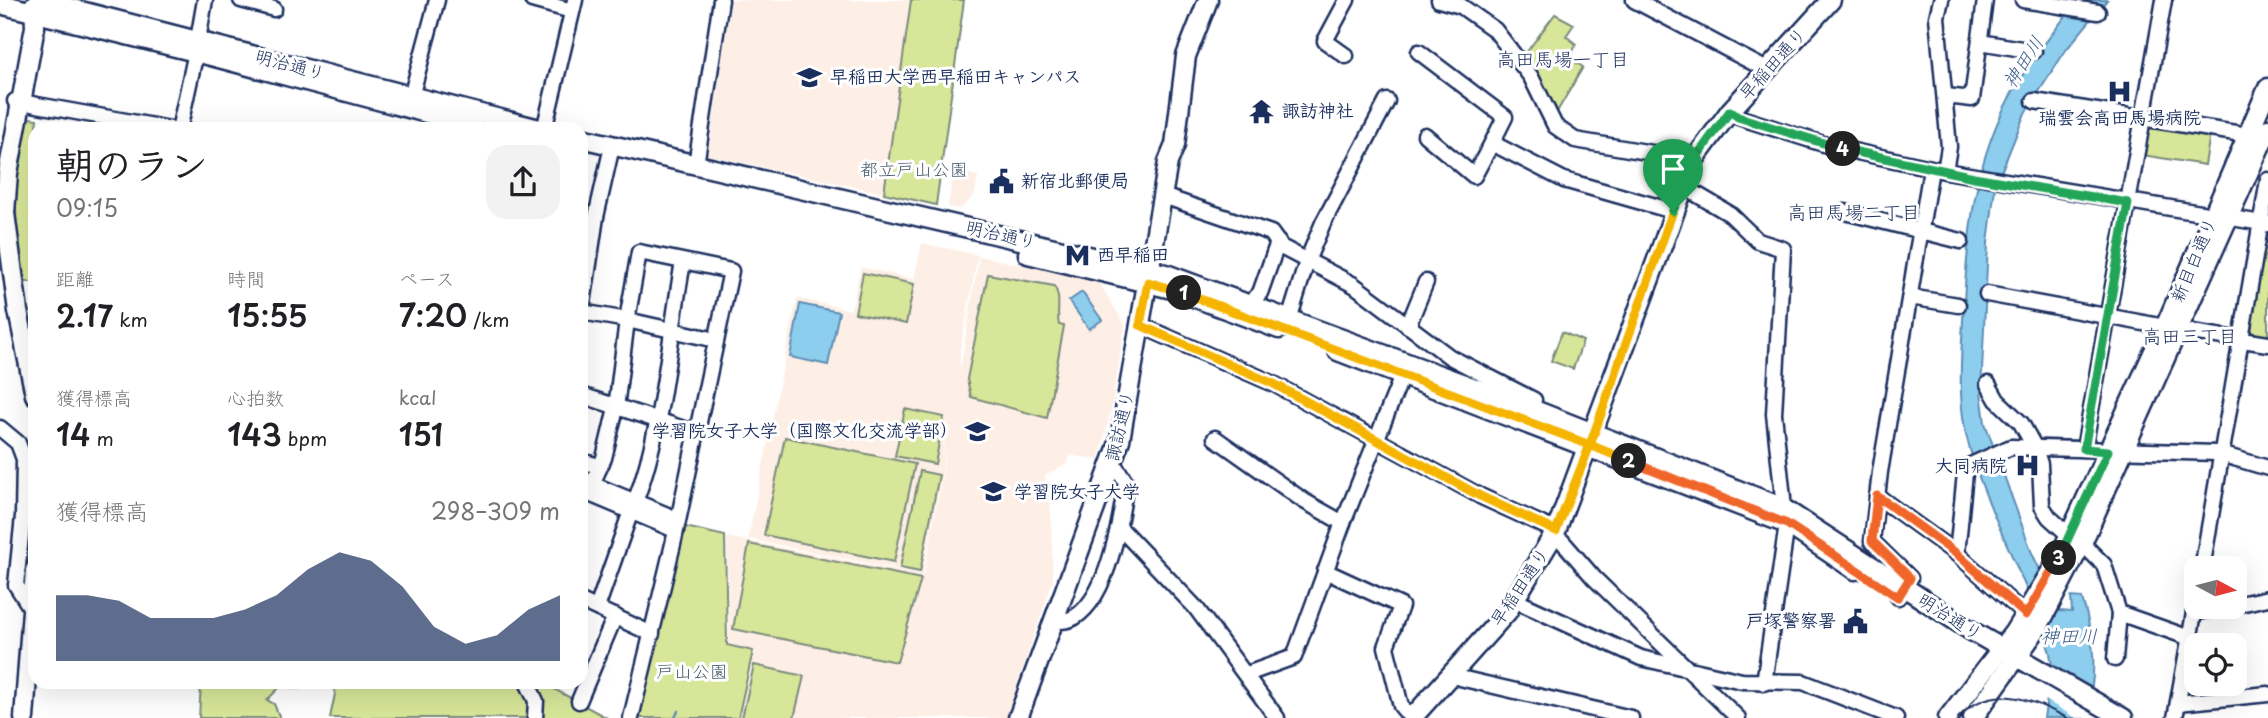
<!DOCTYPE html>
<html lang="ja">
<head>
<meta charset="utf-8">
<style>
  :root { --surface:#fff; --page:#f2f2f2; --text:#202124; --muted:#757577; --accent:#1b2f5e }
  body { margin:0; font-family:"Playpen Sans","Klee One",sans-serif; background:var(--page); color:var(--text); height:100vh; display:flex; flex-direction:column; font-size:26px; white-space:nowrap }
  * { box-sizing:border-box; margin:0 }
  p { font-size:23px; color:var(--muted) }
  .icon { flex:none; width:38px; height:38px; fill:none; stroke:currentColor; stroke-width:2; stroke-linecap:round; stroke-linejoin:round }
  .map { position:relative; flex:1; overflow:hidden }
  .drawer { position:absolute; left:28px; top:122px; width:560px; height:567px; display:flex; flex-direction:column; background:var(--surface); border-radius:21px; box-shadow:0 7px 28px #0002 }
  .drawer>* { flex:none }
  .needle { width:46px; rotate:97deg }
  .buttons { position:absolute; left:2184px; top:556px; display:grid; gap:14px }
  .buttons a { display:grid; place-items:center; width:63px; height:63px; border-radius:14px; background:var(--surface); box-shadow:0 7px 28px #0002; font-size:35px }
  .pin { position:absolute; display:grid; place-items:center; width:60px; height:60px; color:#fff; margin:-72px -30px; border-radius:50% 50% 50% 0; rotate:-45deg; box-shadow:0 0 7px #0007 }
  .pin .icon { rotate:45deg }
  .km { position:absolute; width:35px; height:35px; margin:-18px; border-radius:50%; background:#222; color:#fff; font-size:19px; line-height:35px; text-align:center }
  .round { display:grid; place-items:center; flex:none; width:74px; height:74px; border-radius:21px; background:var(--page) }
  .headline { display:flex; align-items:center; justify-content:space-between; height:119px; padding:0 28px }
  h1 { font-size:38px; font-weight:600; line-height:52px }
  .stats { display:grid; grid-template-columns:repeat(3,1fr); gap:10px; height:119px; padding:7px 28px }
  .stats div { display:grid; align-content:center }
  .stats b { font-size:30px; font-weight:600 }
  .stats small { font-size:19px; font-weight:400 }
  .stats p { font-size:19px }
  .chart { height:196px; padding:14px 28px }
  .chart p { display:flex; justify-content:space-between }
  .chart svg { width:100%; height:126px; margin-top:7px; fill:var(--accent); opacity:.7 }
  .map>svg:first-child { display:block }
</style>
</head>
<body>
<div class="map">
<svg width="2268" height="718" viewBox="0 0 2268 718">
  <rect width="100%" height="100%" fill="#fff"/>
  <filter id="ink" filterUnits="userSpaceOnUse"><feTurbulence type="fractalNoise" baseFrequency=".0143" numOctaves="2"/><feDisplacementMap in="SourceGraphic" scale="14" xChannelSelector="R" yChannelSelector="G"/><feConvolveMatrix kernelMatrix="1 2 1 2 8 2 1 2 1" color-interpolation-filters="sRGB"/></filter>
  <g filter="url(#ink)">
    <g fill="#feefe6">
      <polygon points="731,0 911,0 884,193 708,155"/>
      <polygon points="953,171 978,176 975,194 961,209 948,207"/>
      <polygon points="922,243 978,255 960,351 960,371 979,256 1098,281 1125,325 1112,406 1099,460 1070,455 1068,463 1045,475 1051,509 1053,580 1006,718 739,718 755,651 729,644 727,537 924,575 944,465 946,425 943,466 923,574 748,539 797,298 851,310 861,267 914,279"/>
    </g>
    <g fill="#d8e699" stroke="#7a8a7c" stroke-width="2">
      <polygon points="911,0 964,0 936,205 884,193"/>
      <polygon points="1555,14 1574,24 1566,36 1576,44 1570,59 1583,67 1554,117 1540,79 1523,57"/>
      <path d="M29 118 37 119 33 149 35 282H24C12 216 14 186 26 120Z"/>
      <polygon points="2147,123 2210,134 2205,165 2142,155"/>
      <polygon points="2268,229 2268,341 2248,334"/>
      <polygon points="863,273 914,284 906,324 855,313"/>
      <path d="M988 274 1054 286C1062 298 1056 313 1059 325L1064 326 1047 418 971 397 967 379Z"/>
      <polygon points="1562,332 1583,341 1573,369 1551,361"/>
      <polygon points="905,409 944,417 935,464 895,456"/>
      <polygon points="785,437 915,464 894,562 764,535"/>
      <polygon points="920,471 939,475 920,572 900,568"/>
      <polygon points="681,526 725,536 727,645 753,651 738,718 636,718"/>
      <polygon points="749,544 921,579 897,662 733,629"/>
      <polygon points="754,665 804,676 794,718 742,718"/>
      <polygon points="332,682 549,683 554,689 607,718 330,718 335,694"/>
      <polygon points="201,683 201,682 307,683 299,689 281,686 267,700 274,704 280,718 199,718"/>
    </g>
    <g fill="#8dcdee" stroke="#5f8eb4" stroke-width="2">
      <path d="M2078 0H2107L2066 50 2025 113 1995 187 1988 243 1981 392 1985 423 2032 553 2059 611 2072 612 2071 597 2082 598C2095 640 2098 676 2085 718H2044L2052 666 2050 653C2029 582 1989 517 1969 446 1957 405 1961 363 1963 320 1967 237 1973 158 2016 86 2034 55 2057 28 2078 0Z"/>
      <polygon points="1082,292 1102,320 1089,329 1069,301"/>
      <polygon points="800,304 839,312 828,365 790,357"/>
    </g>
    <polygon fill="#fff" points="2051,664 2095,690 2088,718 2076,718 2044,699"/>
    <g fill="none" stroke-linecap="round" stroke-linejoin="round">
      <polyline stroke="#5f8eb4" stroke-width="2.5" points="675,718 678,711"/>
      <defs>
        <g id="minor">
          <polyline points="241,0 274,9"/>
          <polyline points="532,0 572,11"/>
          <polyline points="1439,0 1461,6 1495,30 1531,77 1555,126 1575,140 1694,160"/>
          <polyline points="1634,0 1767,70"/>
          <polyline points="1941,0 1937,17 1949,147 1945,171"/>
          <polyline points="2023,0 2098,12"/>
          <polyline points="198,40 205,0"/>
          <polyline points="1980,42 2034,51"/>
          <polyline points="1419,52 1505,117 1492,143"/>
          <polyline points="1346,56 1325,41 1347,0"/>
          <polyline points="1946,96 1972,99 1985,0"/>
          <polyline points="411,97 437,0"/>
          <polyline points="15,101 176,130"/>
          <polyline points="2034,101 2248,135"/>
          <polyline points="1730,111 1738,117 1830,146 1945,171 2268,224"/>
          <polyline points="179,130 196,52"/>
          <polyline points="544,130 575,0"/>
          <polyline points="1425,135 1474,176 1492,143 1564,180 1673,211"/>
          <polyline points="696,165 721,0"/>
          <polyline points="1691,191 1730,214 1758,241 1783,249 1774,414 1783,498 1781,507"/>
          <polyline points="1163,196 1271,233 1281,247 1354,285 1450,357 1534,400"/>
          <polyline points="1845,212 1961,241"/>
          <polyline points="1987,294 2165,327"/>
          <polyline points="1910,297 1958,305"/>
          <polyline points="1249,304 1260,293 1278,242"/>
          <polyline points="582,312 627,320 639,252 731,271 674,540 631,718"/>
          <polyline points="581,317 596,217 612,146"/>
          <polyline points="1289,320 1307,261 1323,223 1387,101"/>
          <polyline points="1140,325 1274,384 1480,496 1556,531"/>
          <polyline points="1408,326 1426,282"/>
          <polyline points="2179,330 2268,344"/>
          <polyline points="1988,384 1997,400 2021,423 2035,448 2040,464 2042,506 2049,517 2070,536"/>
          <polyline points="581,395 696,433"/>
          <polyline points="0,428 18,443 24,459 23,516 16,585 32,610"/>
          <polyline points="1215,438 1304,501 1343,523 1402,376"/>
          <polyline points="2084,449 2164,0"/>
          <polyline points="581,461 599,466"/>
          <polyline points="587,493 675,530"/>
          <polyline points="1877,496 1957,554 2026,615"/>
          <path d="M635 502C663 429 669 339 683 262"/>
          <polyline points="677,519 592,484 604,458 616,408 627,320 716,340"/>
          <polyline points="1120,528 1196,608 1277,718"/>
          <polyline points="1562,541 1594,578 1738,718"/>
          <polyline points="2082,543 2104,565 2119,613 2190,638"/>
          <polyline points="1957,554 1965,473 1971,465 2011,447 2217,453 2268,468"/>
          <polyline points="2202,569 2268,180"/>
          <polyline points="1325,571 1401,606 1386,647 1401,706 1411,718"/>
          <polyline points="1898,597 1910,578 1872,541 1880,472 1931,169"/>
          <polyline points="581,601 652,634"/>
          <polyline points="1523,604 1641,658 1742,681 1803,682 1896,718"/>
          <polyline points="2235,605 2268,598"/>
          <polyline points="597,608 631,511"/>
          <polyline points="2194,613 2222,607"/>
          <path d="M1054 621C1061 621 1069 621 1075 617 1109 596 1121 518 1126 482L1113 463"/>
          <polyline points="2115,659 2119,613"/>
          <polyline points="1247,674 1294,657 1343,523"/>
          <polyline points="1460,678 1631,718"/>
          <polyline points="527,682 536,701 535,718"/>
          <polyline points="1764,683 1787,524"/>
          <polyline points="579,701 615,616"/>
          <polyline points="2178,703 2268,694"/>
          <polyline points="2175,718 2196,602"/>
        </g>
        <g id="major">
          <polyline points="38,0 543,130"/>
          <polyline points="0,4 196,52 472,125"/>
          <polyline points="34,5 35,27 8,173 5,213 18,311 35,395"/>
          <polyline points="581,138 1166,274 1537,411 1781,507 1970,630 2123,718"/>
          <polyline points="1028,254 1172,289 1279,329"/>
          <polyline points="1338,351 1787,524 1855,570"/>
          <polyline points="24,718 35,570"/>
          <polyline points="1018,718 1120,440 1168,162 1175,145 1186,56 1208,0"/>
          <polyline points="1412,718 1507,612 1556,531 1694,160 1730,111 1831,0"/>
          <polyline points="1948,718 2014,632 2058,560 2165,327 2268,88"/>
          <polyline points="1973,718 2038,627 2082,543 2268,129"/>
        </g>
      </defs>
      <use href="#minor" stroke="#1b2f5e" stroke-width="19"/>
      <use href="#major" stroke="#1b2f5e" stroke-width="23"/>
      <use href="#minor" stroke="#fff" stroke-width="14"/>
      <use href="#major" stroke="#fff" stroke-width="18"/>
      <path stroke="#1b2f5e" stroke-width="2" d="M1958 718C1991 682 2030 698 2067 718"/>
    </g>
  </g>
  <g fill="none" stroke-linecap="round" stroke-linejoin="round" filter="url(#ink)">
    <defs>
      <polyline id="split-1" points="1184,293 1590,445 1673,211"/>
      <polyline id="split-2" points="1184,293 1148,282 1140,325 1274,384 1480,496 1556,531 1590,445 1629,461"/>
      <polyline id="split-3" points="1629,461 1787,524 1898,597 1910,578 1872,541 1877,496 1957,554 2026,615 2059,558"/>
      <polyline id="split-4" points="1843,149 1974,177 2128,203 2084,449 2108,451 2059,558"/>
      <polyline id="split-5" points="1673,211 1694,160 1730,111 1738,117 1843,149"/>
    </defs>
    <use href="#split-1" stroke="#fff" stroke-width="14"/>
    <use href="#split-2" stroke="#fff" stroke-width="14"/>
    <use href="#split-3" stroke="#fff" stroke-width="14"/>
    <use href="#split-4" stroke="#fff" stroke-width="14"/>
    <use href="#split-5" stroke="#fff" stroke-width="14"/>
    <use href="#split-1" stroke="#f5b400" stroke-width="9"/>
    <use href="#split-2" stroke="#f5b400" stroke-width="9"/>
    <use href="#split-3" stroke="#f0652b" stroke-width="9"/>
    <use href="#split-4" stroke="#22a559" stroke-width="9"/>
    <use href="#split-5" stroke="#22a559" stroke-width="9"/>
  </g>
  <defs>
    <symbol id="university-bare" viewBox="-9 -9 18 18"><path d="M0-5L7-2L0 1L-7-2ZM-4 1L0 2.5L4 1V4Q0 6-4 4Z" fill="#1b2f5e" stroke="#fff" stroke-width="2.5" paint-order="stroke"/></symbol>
    <symbol id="hospital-bare" viewBox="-9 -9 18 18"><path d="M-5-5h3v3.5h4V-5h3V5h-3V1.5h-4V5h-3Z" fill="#1b2f5e" stroke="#fff" stroke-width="2.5" paint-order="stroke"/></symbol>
    <symbol id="temple-bare" viewBox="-9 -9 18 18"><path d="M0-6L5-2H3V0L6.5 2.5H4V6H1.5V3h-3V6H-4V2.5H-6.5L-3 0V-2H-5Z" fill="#1b2f5e" stroke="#fff" stroke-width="2.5" paint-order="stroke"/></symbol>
    <symbol id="civic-bare" viewBox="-9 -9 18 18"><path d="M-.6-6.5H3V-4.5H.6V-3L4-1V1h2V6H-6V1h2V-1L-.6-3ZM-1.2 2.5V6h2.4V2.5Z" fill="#1b2f5e" stroke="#fff" stroke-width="2.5" paint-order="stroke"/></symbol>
    <symbol id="metro-bare" viewBox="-9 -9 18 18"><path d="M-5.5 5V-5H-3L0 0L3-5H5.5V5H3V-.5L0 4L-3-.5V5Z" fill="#1b2f5e" stroke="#fff" stroke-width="2.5" paint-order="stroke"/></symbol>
  </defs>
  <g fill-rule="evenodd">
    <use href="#university-bare" x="792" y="60" width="35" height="35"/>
    <use href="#hospital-bare" x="2102" y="74" width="35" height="35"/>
    <use href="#temple-bare" x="1244" y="94" width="35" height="35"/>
    <use href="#civic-bare" x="984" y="164" width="35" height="35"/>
    <use href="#metro-bare" x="1060" y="238" width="35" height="35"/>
    <use href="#university-bare" x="960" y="414" width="35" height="35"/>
    <use href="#hospital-bare" x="2010" y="448" width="35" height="35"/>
    <use href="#university-bare" x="976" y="474" width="35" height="35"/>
    <use href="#civic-bare" x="1838" y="604" width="35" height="35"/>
  </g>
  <g text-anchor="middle" stroke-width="6" stroke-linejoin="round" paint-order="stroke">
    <g font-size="18" fill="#1b2f5e" stroke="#fff">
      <text transform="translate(1773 64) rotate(-48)" y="6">早稲田通り</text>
      <text transform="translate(290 65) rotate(15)" y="6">明治通り</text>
      <text transform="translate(1001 235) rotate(13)" y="6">明治通り</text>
      <text transform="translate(2194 260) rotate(-67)" y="6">新目白通り</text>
      <text transform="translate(1120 426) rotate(-77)" y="6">諏訪通り</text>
      <text transform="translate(1520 587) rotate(-56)" y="6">早稲田通り</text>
      <text transform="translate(1950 617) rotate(32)" y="6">明治通り</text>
    </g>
    <g font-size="18" font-weight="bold" fill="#1b2f5e" stroke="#fff" text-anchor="start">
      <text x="830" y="83">早稲田大学西早稲田キャンパス</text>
      <text x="1282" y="117">諏訪神社</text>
      <text x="2120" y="124" text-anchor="middle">瑞雲会高田馬場病院</text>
      <text x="1021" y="187">新宿北郵便局</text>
      <text x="1097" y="261">西早稲田</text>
      <text x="958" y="437" text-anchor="end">学習院女子大学（国際文化交流学部）</text>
      <text x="2007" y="472" text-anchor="end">大同病院</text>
      <text x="1014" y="498">学習院女子大学</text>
      <text x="1836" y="627" text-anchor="end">戸塚警察署</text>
    </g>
    <g font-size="18" fill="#4a5d6d" stroke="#fff">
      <text x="914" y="176">都立戸山公園</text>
      <text x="692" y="678">戸山公園</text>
    </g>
    <g font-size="19" fill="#1b2f5e" stroke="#fff">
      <text x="1563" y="66">高田馬場一丁目</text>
      <text x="1854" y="219">高田馬場二丁目</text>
      <text x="2190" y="343">高田三丁目</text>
    </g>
    <g font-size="19" font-style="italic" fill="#3d5e89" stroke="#fff">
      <text transform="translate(2023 62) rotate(-57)" y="7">神田川</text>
      <text x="2069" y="643">神田川</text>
    </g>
  </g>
</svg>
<div class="buttons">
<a><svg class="needle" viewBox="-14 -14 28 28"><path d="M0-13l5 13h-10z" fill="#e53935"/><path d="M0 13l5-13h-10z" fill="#757577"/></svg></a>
<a><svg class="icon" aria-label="locate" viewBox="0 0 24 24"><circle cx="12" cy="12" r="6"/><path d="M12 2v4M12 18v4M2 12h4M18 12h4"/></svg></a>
</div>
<div class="pin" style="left:1673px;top:211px;background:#1e9e55"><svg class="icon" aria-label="arrive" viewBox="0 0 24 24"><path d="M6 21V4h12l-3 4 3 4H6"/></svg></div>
<b class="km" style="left:1184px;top:293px">1</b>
<b class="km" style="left:1629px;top:461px">2</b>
<b class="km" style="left:2059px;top:558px">3</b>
<b class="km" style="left:1843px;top:149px">4</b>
<section class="drawer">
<div class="headline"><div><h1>朝のラン</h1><p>09:15</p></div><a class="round"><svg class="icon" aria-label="share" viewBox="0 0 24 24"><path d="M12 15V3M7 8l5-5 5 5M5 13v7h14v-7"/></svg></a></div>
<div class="stats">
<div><p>距離</p><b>2.17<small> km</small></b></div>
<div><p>時間</p><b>15:55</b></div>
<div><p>ペース</p><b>7:20<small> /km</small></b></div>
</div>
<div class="stats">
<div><p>獲得標高</p><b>14<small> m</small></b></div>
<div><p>心拍数</p><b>143<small> bpm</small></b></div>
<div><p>kcal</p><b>151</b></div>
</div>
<div class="chart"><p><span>獲得標高</span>298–309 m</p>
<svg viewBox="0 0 160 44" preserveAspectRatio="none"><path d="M0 44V21L10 21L20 23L30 29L40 29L50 29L60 26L70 21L80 12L90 6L100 9L110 18L120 32L130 38L140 35L150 26L160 21V44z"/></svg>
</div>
</section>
</div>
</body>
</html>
